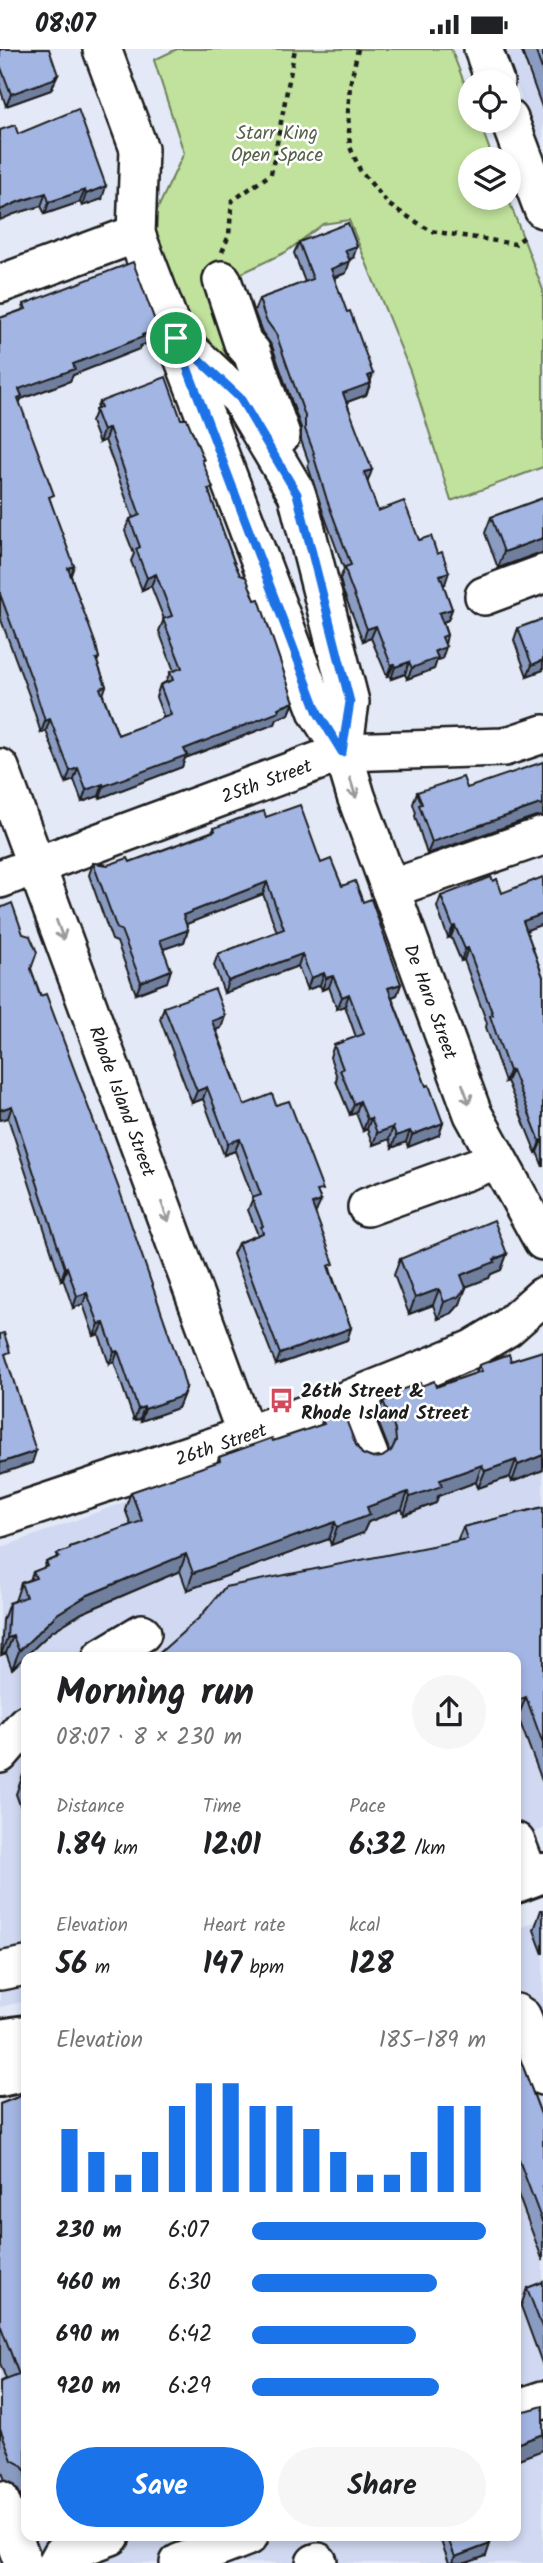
<!DOCTYPE html>
<html lang="en">
<head>
<meta charset="utf-8">
<style>
  :root { --surface:#fff; --page:#f6f6f6; --text:#202124; --muted:#757577; --accent:#1a73e8 }
  body { margin:0; font-family:Kalam,sans-serif; background:var(--page); color:var(--text); height:100vh; display:flex; flex-direction:column; font-size:26px; white-space:nowrap }
  * { box-sizing:border-box; margin:0 }
  p { font-size:23px; color:var(--muted) }
  .icon { flex:none; width:38px; height:38px; fill:none; stroke:currentColor; stroke-width:2; stroke-linecap:round; stroke-linejoin:round }
  .map { position:relative; flex:1; overflow:hidden }
  .details { position:absolute; left:21px; top:1603px; width:500px; height:889px; display:flex; flex-direction:column; background:var(--surface); border-radius:14px; box-shadow:0 4px 10px #0003 }
  .details>* { flex:none }
  .tools { position:absolute; left:458px; top:21px; display:grid; gap:14px }
  .tools a { display:grid; place-items:center; width:63px; height:63px; border-radius:50%; background:var(--surface); box-shadow:0 4px 10px #0003; font-size:35px }
  .pin { position:absolute; display:grid; place-items:center; width:60px; height:60px; color:#fff; margin:-30px; border:4px solid #fff; border-radius:50%; box-shadow:0 2px 7px #0007 }
  .round { display:grid; place-items:center; flex:none; width:74px; height:74px; border-radius:37px; background:var(--page) }
  .summary { display:flex; align-items:center; justify-content:space-between; height:119px; padding:0 35px }
  h1 { font-size:38px; font-weight:700; line-height:52px }
  .figures { display:grid; grid-template-columns:repeat(3,1fr); gap:10px; height:119px; padding:7px 35px }
  .figures div { display:grid; align-content:center }
  .figures b { font-size:30px; font-weight:700 }
  .figures small { font-size:19px; font-weight:400 }
  .figures p { font-size:19px }
  .chart { height:196px; padding:14px 35px }
  .chart p { display:flex; justify-content:space-between }
  .chart svg { width:100%; height:126px; margin-top:7px; stroke:var(--accent); stroke-width:6 }
  .button { display:flex; gap:14px; margin-top:auto; padding:14px 35px }
  .button a { flex:1; height:80px; border-radius:42px; background:var(--accent); color:#fff; font-size:28px; font-weight:700; line-height:80px; text-align:center }
  .button a+a { background:var(--page); color:var(--text) }
  ul { padding:0 35px; list-style:none; font-size:23px }
  li { display:grid; grid-template-columns:112px 84px 1fr; align-items:center; height:52px }
  li i { height:18px; border-radius:9px; background:var(--accent) }
  .status { display:flex; justify-content:space-between; align-items:center; height:49px; padding:0 35px; background:var(--surface); direction:ltr }
  .status svg { height:19px; fill:currentColor }
  .map>svg:first-child { display:block }
</style>
</head>
<body>
<div class="status"><b>08:07</b><svg viewBox="0 0 49 12"><path d="M0 12V9h3v3zM5 12V6h3v6zM10 12V3h3v9zM15 12V0h3v12zM26 1h20v11H26zM47 4h2v5h-2z"/></svg></div>
<div class="map">
<svg width="543" height="2514" viewBox="0 0 543 2514">
  <rect width="100%" height="100%" fill="#e3e9f7"/>
  <filter id="ink" filterUnits="userSpaceOnUse"><feTurbulence type="fractalNoise" baseFrequency=".0143" numOctaves="2"/><feDisplacementMap in="SourceGraphic" scale="14" xChannelSelector="R" yChannelSelector="G"/><feConvolveMatrix kernelMatrix="1 2 1 2 8 2 1 2 1" color-interpolation-filters="sRGB"/></filter>
  <g filter="url(#ink)">
    <g fill="#d0d9f1">
      <polygon points="504,0 543,0 543,109"/>
      <polygon points="543,1299 543,1780 516,1790 516,1608 26,1608 26,1952 0,1958 0,1499"/>
      <polygon points="543,1870 543,2514 0,2514 0,2063 26,2056 26,2487 516,2487 516,1880"/>
    </g>
    <polygon fill="#c0e29c" stroke="#6e7f5c" stroke-width="2" points="177,0 451,0 471,51 471,72 479,72 493,110 471,110 471,149 508,149 543,241 543,418 451,452 410,322 349,171 323,175 286,203 238,226 232,316 189,281 148,180 184,104 154,11"/>
    <g fill="none" stroke-linecap="round" stroke-linejoin="round">
      <defs>
        <g id="minor">
          <path id="s1" d="M102 0 139 100 136 185 318 664 343 703 356 747 473 1065 543 1192"/>
          <polyline points="483,0 495,33"/>
          <polyline points="509,70 543,160"/>
          <polyline points="222,231 243,294 252,304 281,386"/>
          <polyline points="0,235 136,185"/>
          <polyline points="182,294 240,349 297,445 350,653 343,703"/>
          <polyline points="484,547 543,525"/>
          <path id="s2" d="M0 719 246 1385"/>
          <path id="s3" d="M0 830 343 703 504 698 543 685"/>
          <polyline points="390,840 543,787"/>
          <polyline points="367,1158 497,1111"/>
          <polyline points="347,1351 369,1406"/>
          <path id="s4" d="M0 1469 212 1398 347 1351 432 1317 472 1300 507 1279 543 1247"/>
          <polyline points="102,1608 142,1584"/>
          <polyline points="0,1705 26,1675"/>
          <polyline points="516,1793 530,1829"/>
          <polyline points="0,1922 26,1917"/>
          <polyline points="516,1964 522,1968 543,2027"/>
          <polyline points="516,2360 543,2351"/>
          <polyline points="0,2451 23,2514"/>
          <polyline points="57,2514 62,2505 111,2487"/>
          <polyline points="179,2514 249,2487"/>
          <polyline points="315,2514 318,2513"/>
        </g>
        <g id="major">
          <polyline points="516,1834 543,1824"/>
          <polyline points="0,1990 26,1986"/>
          <polyline points="0,2028 26,2022"/>
        </g>
      </defs>
      <use href="#minor" stroke="#1c1c1c" stroke-width="42"/>
      <use href="#major" stroke="#1c1c1c" stroke-width="44"/>
      <g stroke="#1c1c1c" stroke-width="4.5" stroke-dasharray="5 5" stroke-linecap="butt">
        <polyline points="358,0 350,36 348,64 350,98 360,121 389,156 431,182 515,195 527,186"/>
        <polyline points="222,203 229,186 232,152 271,125 295,0"/>
      </g>
      <use href="#minor" stroke="#fff" stroke-width="37"/>
      <use href="#major" stroke="#fff" stroke-width="38"/>
    </g>
    <g fill="#8b9cc3" stroke="#1c1c1c" stroke-width="2">
      <polygon points="0,0 53,37 51,41 6,57 0,39"/>
      <polygon points="521,0 543,0 543,61"/>
      <polygon points="18,85 102,150 82,157 80,153 45,165 41,157 14,165"/>
      <polygon points="299,193 353,209 349,210 346,224 334,229 371,334 366,346 347,353 368,432 367,433 378,462 419,491 445,535 443,535 452,560 448,571 443,573 447,586 442,610 437,611 434,620 407,630 405,625 391,630 389,626 387,627 371,589 363,592 343,542 340,530 344,520 323,463 308,417 309,414 301,391 301,379 272,297 262,283 254,262 259,250 305,233 294,204"/>
      <polygon points="24,255 154,292 140,297 139,300 73,326 70,332 21,350 19,354 51,454 71,527 99,609 97,613 106,637 103,646 118,686 164,669 156,648 160,636 166,633 170,623 174,622 159,582 164,570 151,537 142,541 131,512 134,505 125,482 130,470 133,469 105,391 99,394 91,373 99,353 181,370 203,414 210,446 234,513 294,653 289,665 277,670 275,675 185,709 182,718 100,749 99,747 82,753 74,731 66,734 46,682 41,684 29,646 0,568 0,269 22,261"/>
      <polygon points="543,449 543,505 536,505 498,519 485,484 491,468"/>
      <polygon points="543,570 543,621 527,627 514,591 518,579"/>
      <polygon points="467,739 536,767 427,805 415,767 416,764 413,755 417,743"/>
      <polygon points="266,768 321,814 342,837 363,853 401,935 397,946 392,948 426,1037 443,1074 439,1086 408,1098 406,1093 392,1099 389,1090 373,1096 367,1080 363,1082 356,1064 350,1066 336,1032 337,1028 330,1008 334,996 356,988 345,957 337,960 329,938 322,941 320,936 307,941 298,917 224,944 214,916 218,905 277,883 263,845 186,875 188,881 184,893 163,900 167,933 136,945 117,893 112,891 89,826 93,814 108,816 130,813 213,782 214,779"/>
      <polygon points="493,832 502,844 543,875 526,881 543,928 543,1118 537,1103 536,1104 507,1032 505,1033 486,978 487,974 464,911 461,912 451,888 448,889 437,858 441,847"/>
      <polygon points="31,920 186,1339 178,1359 141,1372 140,1370 134,1371 114,1313 109,1315 99,1285 94,1287 83,1255 73,1259 63,1230 61,1231 8,1069"/>
      <polygon points="164,958 225,967 221,979 216,980 244,1056 276,1056 320,1149 316,1163 315,1164 331,1223 351,1279 347,1291 276,1316 233,1205 238,1194 258,1186 248,1161 253,1149 235,1102 224,1106 203,1050 192,1054 160,970"/>
      <polygon points="507,1205 501,1221 491,1225 489,1229 465,1238 460,1255 452,1264 438,1270 433,1256 409,1265 394,1226 400,1210"/>
      <polygon points="543,1302 543,1421 512,1433 510,1428 478,1439 476,1433 438,1447 436,1454 404,1466 402,1460 368,1473 363,1484 331,1496 329,1490 187,1541 180,1522 82,1564 51,1583 12,1620 6,1604 1,1606 3,1571 9,1554 15,1552 21,1534 30,1531 33,1523 44,1519 46,1513 56,1509 57,1505 69,1501 70,1498 131,1476 125,1460 131,1443 217,1414 219,1408 273,1392 321,1376 322,1371 356,1396 362,1405 372,1409 382,1408 389,1404 388,1398 377,1370 383,1352 393,1349 395,1343 421,1337 436,1338 476,1324 479,1316 511,1312"/>
      <polygon points="543,1458 543,1734 518,1668 457,1492 463,1478"/>
      <polygon points="26,1723 26,1773 16,1745 23,1726"/>
      <polygon points="541,1861 543,1861 543,1905 534,1881"/>
      <polygon points="516,1999 543,2071 543,2212 516,2140"/>
      <polygon points="26,2045 26,2462 19,2443 14,2435 5,2431 0,2418 0,2333 6,2330 0,2314 0,2055"/>
      <polygon points="543,2233 543,2317 521,2257 527,2239"/>
      <polygon points="443,2487 487,2487 486,2507 466,2514 449,2514 441,2492"/>
    </g>
    <g fill="#717f9f" stroke="#1c1c1c" stroke-width="2">
      <polygon points="58,26 51,41 6,57 11,45"/>
      <polygon points="106,137 102,150 82,157 86,145"/>
      <polygon points="85,141 80,153 45,165 49,153"/>
      <polygon points="46,144 41,157 14,165 0,171 0,161 18,153"/>
      <polygon points="357,197 353,209 341,213 345,201"/>
      <polygon points="350,212 346,224 326,231 331,220"/>
      <polygon points="158,280 154,292 140,297 139,300 73,326 70,332 21,350 18,359 13,361 19,340 73,315"/>
      <polygon points="373,325 366,346 339,356 343,344 368,327"/>
      <polygon points="109,379 105,391 99,394 103,382"/>
      <polygon points="372,421 368,432 359,435 364,423"/>
      <polygon points="543,489 543,505 536,505 498,519 504,503"/>
      <polygon points="74,517 70,529 68,519"/>
      <polygon points="449,523 445,535 436,538 440,526"/>
      <polygon points="156,525 151,537 142,541 147,529"/>
      <polygon points="452,560 448,571 435,576 439,564"/>
      <polygon points="376,577 371,589 363,592 367,580"/>
      <polygon points="446,598 442,610 437,611 434,620 407,630 412,619 435,602"/>
      <polygon points="543,611 543,621 527,627 532,616"/>
      <polygon points="409,613 405,625 391,630 395,618"/>
      <polygon points="394,615 389,626 387,627 391,616"/>
      <polygon points="294,653 289,665 277,670 275,675 185,709 182,718 100,749 104,737 184,700"/>
      <polygon points="50,670 46,682 41,684 45,672"/>
      <polygon points="78,719 74,731 66,734 70,722"/>
      <polygon points="103,735 99,747 82,753 86,741"/>
      <polygon points="540,755 543,756 543,768 536,767 427,805 432,793"/>
      <polygon points="267,833 263,845 179,878 183,866"/>
      <polygon points="543,865 543,875 519,884 523,872"/>
      <polygon points="455,877 451,888 448,889 453,878"/>
      <polygon points="188,881 184,893 155,903 160,891"/>
      <polygon points="468,899 464,911 461,912 465,900"/>
      <polygon points="302,905 298,917 224,944 228,932"/>
      <polygon points="171,921 167,933 136,945 141,933"/>
      <polygon points="324,924 320,936 307,941 311,929"/>
      <polygon points="333,927 329,938 322,941 326,929"/>
      <polygon points="401,935 397,946 384,951 388,939"/>
      <polygon points="349,945 345,957 337,960 342,948"/>
      <polygon points="225,967 221,979 208,983 212,972"/>
      <polygon points="512,1021 507,1032 505,1033 509,1022"/>
      <polygon points="207,1038 203,1050 192,1054 197,1042"/>
      <polygon points="360,1052 356,1064 350,1066 354,1055"/>
      <polygon points="12,1057 8,1069 0,1071 0,1061"/>
      <polygon points="371,1069 367,1080 363,1082 367,1070"/>
      <polygon points="443,1074 439,1086 408,1098 412,1086"/>
      <polygon points="393,1078 389,1090 373,1096 377,1084"/>
      <polygon points="410,1082 406,1093 392,1099 396,1087"/>
      <polygon points="240,1090 235,1102 224,1106 228,1094"/>
      <polygon points="542,1091 537,1103 536,1104 540,1092"/>
      <polygon points="321,1152 316,1163 307,1167 312,1155"/>
      <polygon points="507,1205 501,1221 491,1225 489,1229 455,1242 461,1226"/>
      <polygon points="67,1218 63,1230 61,1231 65,1219"/>
      <polygon points="466,1239 460,1255 452,1264 438,1270 444,1253"/>
      <polygon points="439,1240 433,1256 409,1265 415,1249"/>
      <polygon points="87,1244 83,1255 73,1259 77,1247"/>
      <polygon points="104,1274 99,1285 94,1287 99,1275"/>
      <polygon points="351,1279 347,1291 276,1316 280,1305"/>
      <polygon points="118,1302 114,1313 109,1315 114,1303"/>
      <polygon points="186,1339 178,1359 141,1372 145,1360"/>
      <polygon points="144,1358 140,1370 134,1371 138,1360"/>
      <polygon points="36,1402 32,1414 0,1425 0,1414"/>
      <polygon points="543,1406 543,1421 512,1433 518,1416"/>
      <polygon points="516,1411 510,1428 478,1439 485,1422"/>
      <polygon points="482,1416 476,1433 438,1447 436,1454 404,1466 410,1448 440,1431"/>
      <polygon points="408,1443 402,1460 368,1473 363,1484 331,1496 337,1478 367,1458"/>
      <polygon points="335,1473 329,1490 187,1541 193,1524"/>
      <polygon points="186,1505 180,1522 82,1564 51,1583 12,1620 19,1602 57,1565 88,1546"/>
      <polygon points="13,1587 6,1604 1,1606 7,1589"/>
      <polygon points="526,1648 518,1668 516,1669 516,1652"/>
      <polygon points="543,2385 543,2401 516,2411 516,2395"/>
      <polygon points="490,2495 486,2507 466,2514 453,2514 455,2508"/>
    </g>
    <g fill="#a2b5e3" stroke="#1c1c1c" stroke-width="2">
      <polygon points="0,0 49,0 58,26 55,27 56,29 11,45 0,16"/>
      <polygon points="535,0 543,0 543,23"/>
      <polygon points="78,60 106,137 86,145 85,141 49,153 46,144 18,153 0,161 0,81 15,76 18,85"/>
      <polygon points="348,174 357,197 345,201 350,212 331,220 347,263 350,262 373,325 368,327 371,334 343,344 372,421 364,423 378,462 404,452 419,491 431,487 437,505 442,503 449,523 440,526 452,560 439,564 447,586 442,588 446,598 435,602 438,609 412,619 409,613 395,618 394,615 391,616 376,577 367,580 348,530 345,518 351,516 327,451 313,405 314,404 305,380 305,367 276,285 266,271 259,250 313,230 299,193"/>
      <polygon points="133,213 158,280 142,286 143,288 73,315 75,320 19,340 22,347 18,349 54,446 49,448 74,517 68,519 96,596 99,609 96,610 106,637 100,639 118,686 171,666 160,636 173,631 170,623 182,619 163,570 172,567 156,525 147,529 136,500 140,498 130,470 140,466 109,379 103,382 95,361 101,358 99,353 166,328 181,370 187,370 204,411 202,411 213,439 208,440 234,513 240,526 246,528 255,551 259,550 294,653 278,659 279,663 184,700 187,706 104,737 103,735 86,741 78,719 70,722 50,670 45,672 33,634 0,545 0,269 26,260 24,255"/>
      <polygon points="543,449 543,489 504,503 491,468"/>
      <polygon points="543,570 543,611 532,616 518,579"/>
      <polygon points="543,713 543,756 540,755 432,793 419,756 422,755 417,743 463,728 467,739"/>
      <polygon points="300,756 321,814 331,810 342,837 355,832 363,853 371,850 401,935 388,939 426,1037 429,1036 443,1074 412,1086 410,1082 396,1087 393,1078 377,1084 371,1069 367,1070 360,1052 354,1055 340,1021 343,1020 334,996 364,985 349,945 342,948 333,927 326,929 324,924 311,929 302,905 228,932 218,905 284,880 267,833 183,866 188,881 160,891 171,921 141,933 121,881 117,880 93,814 108,816 128,809 130,813 215,782 214,779 238,770 264,762 266,768"/>
      <polygon points="491,828 493,832 497,830 502,844 543,828 543,865 523,872 543,928 543,1095 542,1091 540,1092 512,1021 509,1022 490,967 493,966 468,899 465,900 455,877 453,878 441,847"/>
      <polygon points="12,854 23,885 30,887 37,903 31,920 40,947 46,945 119,1140 180,1317 186,1339 182,1347 145,1360 144,1358 138,1360 118,1302 114,1303 104,1274 99,1275 87,1244 77,1247 67,1218 65,1219 12,1057 0,1061 0,859"/>
      <polygon points="215,940 225,967 212,972 244,1056 272,1045 276,1056 289,1052 323,1141 317,1142 321,1152 312,1155 334,1215 328,1217 351,1279 280,1305 238,1194 263,1184 261,1178 263,1177 252,1149 261,1146 240,1090 228,1094 207,1038 197,1042 164,958"/>
      <polygon points="494,1171 507,1205 494,1210 495,1213 461,1226 466,1239 458,1248 444,1253 439,1240 415,1249 400,1210"/>
      <polygon points="4,1284 10,1303 5,1305 36,1402 0,1414 0,1285"/>
      <polygon points="543,1302 543,1406 518,1416 516,1411 485,1422 482,1416 440,1431 442,1437 410,1448 408,1443 367,1458 370,1466 337,1478 335,1473 193,1524 186,1505 88,1546 57,1565 19,1602 13,1587 7,1589 9,1554 26,1548 21,1534 36,1529 33,1523 48,1517 46,1513 59,1508 57,1505 70,1500 70,1498 142,1472 131,1443 220,1412 219,1408 272,1389 273,1392 324,1375 322,1371 343,1363 356,1396 362,1405 372,1409 382,1408 391,1402 396,1392 395,1381 383,1352 397,1348 395,1343 420,1334 421,1337 434,1332 436,1338 482,1322 479,1316 509,1305 511,1312"/>
      <polygon points="543,1458 543,1695 526,1648 516,1652 516,1608 155,1608 200,1568 225,1538 467,1490 463,1478"/>
      <polygon points="26,1723 26,1734 23,1726"/>
      <polygon points="516,1999 543,2071 543,2175 516,2103"/>
      <polygon points="26,2045 26,2423 21,2416 12,2411 0,2379 0,2333 19,2326 0,2275 0,2055"/>
      <polygon points="543,2233 543,2281 527,2239"/>
      <polygon points="543,2357 543,2385 516,2395 516,2363 529,2361"/>
      <polygon points="447,2487 487,2487 490,2495 455,2508"/>
    </g>
    <defs><path id="oneway-shaft" d="M-6 0H5M1.5-3L5.5 0L1.5 3" fill="none" stroke-width="1.6" stroke-linecap="round" stroke-linejoin="round" transform="scale(1.75)"/></defs>
    <g stroke="#999">
      <use href="#oneway-shaft" transform="translate(353 739) rotate(73)"/>
      <use href="#oneway-shaft" transform="translate(60 881) rotate(70)"/>
      <use href="#oneway-shaft" transform="translate(466 1045) rotate(70)"/>
      <use href="#oneway-shaft" transform="translate(165 1163) rotate(70)"/>
    </g>
  </g>
  <g fill="none" stroke-linecap="round" stroke-linejoin="round" filter="url(#ink)">
    <defs>
      <polygon id="route" points="176,289 240,349 297,445 350,653 342,703 318,664"/>
    </defs>
    <use href="#route" stroke="#fff" stroke-width="14"/>
    <use href="#route" stroke="#1a73e8" stroke-width="9"/>
  </g>
  <defs>
    <symbol id="bus-bare" viewBox="-9 -9 18 18"><path d="M-5-6H5V4H4V6H2V4H-2V6H-4V4H-5ZM-3.5-4V0h7V-4ZM-3.5 1.2v1.5H-2V1.2ZM2 1.2v1.5H3.5V1.2Z" fill="#d1495b" stroke="#fff" stroke-width="2.5" paint-order="stroke"/></symbol>
  </defs>
  <g fill-rule="evenodd">
    <use href="#bus-bare" x="264" y="1334" width="35" height="35"/>
  </g>
  <g text-anchor="middle" stroke-width="5" stroke-linejoin="round" paint-order="stroke">
    <g font-size="19" fill="#556149" stroke="#fff">
      <text x="277" y="90">Starr King<tspan x="277" dy="22">Open Space</tspan></text>
    </g>
    <g font-size="19" fill="#1c1c1c" stroke="#fff">
      <text dy="7" stroke="none"><textPath href="#s3" startOffset="284">25th Street</textPath></text>
      <text dy="7" stroke="none"><textPath href="#s1" startOffset="1015">De Haro Street</textPath></text>
      <text dy="7" stroke="none"><textPath href="#s2" startOffset="355">Rhode Island Street</textPath></text>
      <text dy="7" stroke="none"><textPath href="#s4" startOffset="233">26th Street</textPath></text>
    </g>
    <g font-size="19" font-weight="bold" fill="#1c1c1c" stroke="#fff" text-anchor="start">
      <text x="301" y="1348">26th Street &amp;<tspan x="301" dy="22">Rhode Island Street</tspan></text>
    </g>
  </g>
</svg>
<div class="tools">
<a><svg class="icon" aria-label="locate" viewBox="0 0 24 24"><circle cx="12" cy="12" r="6"/><path d="M12 2v4M12 18v4M2 12h4M18 12h4"/></svg></a>
<a><svg class="icon" aria-label="layers" viewBox="0 0 24 24"><path d="M12 4l9 5-9 5-9-5zM3 14l9 5 9-5"/></svg></a>
</div>
<div class="pin" style="left:176px;top:289px;background:#1e9e55"><svg class="icon" aria-label="arrive" viewBox="0 0 24 24"><path d="M6 21V4h12l-3 4 3 4H6"/></svg></div>
<section class="details">
<div class="summary"><div><h1>Morning run</h1><p>08:07 · 8 × 230 m</p></div><a class="round"><svg class="icon" aria-label="share" viewBox="0 0 24 24"><path d="M12 15V3M7 8l5-5 5 5M5 13v7h14v-7"/></svg></a></div>
<div class="figures">
<div><p>Distance</p><b>1.84<small> km</small></b></div>
<div><p>Time</p><b>12:01</b></div>
<div><p>Pace</p><b>6:32<small> /km</small></b></div>
</div>
<div class="figures">
<div><p>Elevation</p><b>56<small> m</small></b></div>
<div><p>Heart rate</p><b>147<small> bpm</small></b></div>
<div><p>kcal</p><b>128</b></div>
</div>
<div class="chart"><p><span>Elevation</span>185–189 m</p>
<svg viewBox="0 0 160 44" preserveAspectRatio="none"><path d="M5 44V22M15 44V30M25 44V38M35 44V30M45 44V14M55 44V6M65 44V6M75 44V14M85 44V14M95 44V22M105 44V30M115 44V38M125 44V38M135 44V30M145 44V14M155 44V14"/></svg>
</div>
<ul>
<li><b>230 m</b>6:07<i style="width:100%"></i></li>
<li><b>460 m</b>6:30<i style="width:79%"></i></li>
<li><b>690 m</b>6:42<i style="width:70%"></i></li>
<li><b>920 m</b>6:29<i style="width:80%"></i></li>
</ul>
<div class="button"><a>Save</a><a>Share</a></div>
</section>
</div>
</body>
</html>
